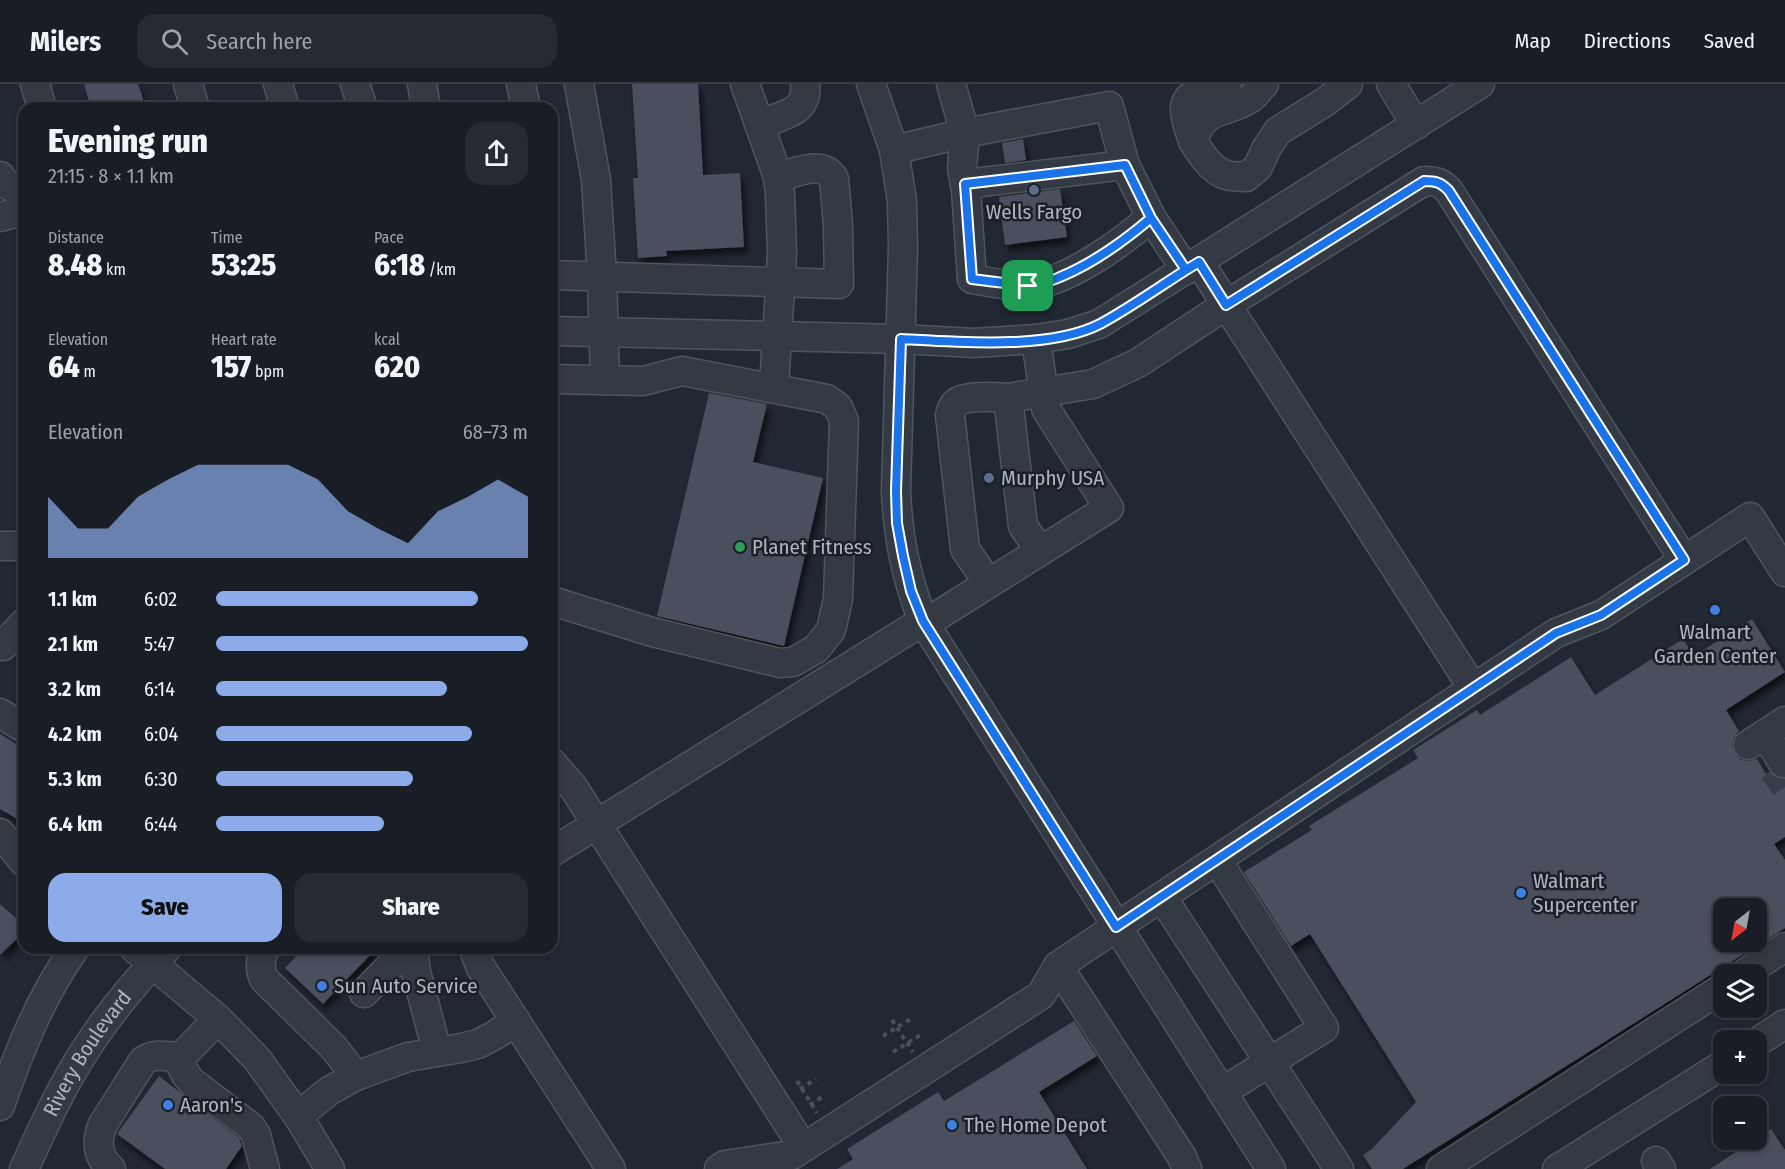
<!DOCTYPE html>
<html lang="en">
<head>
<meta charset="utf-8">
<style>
  :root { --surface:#191e26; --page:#262b32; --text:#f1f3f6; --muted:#9fa2a7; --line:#373c43; --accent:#8bace9 }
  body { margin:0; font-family:"Fira Sans Condensed",sans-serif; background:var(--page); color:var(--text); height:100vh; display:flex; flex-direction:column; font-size:22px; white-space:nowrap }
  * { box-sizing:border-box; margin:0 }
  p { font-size:20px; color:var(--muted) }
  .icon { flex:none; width:33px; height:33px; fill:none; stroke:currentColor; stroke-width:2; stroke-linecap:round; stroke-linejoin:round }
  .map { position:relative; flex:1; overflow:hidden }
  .sheet { position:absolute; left:18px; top:18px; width:540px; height:852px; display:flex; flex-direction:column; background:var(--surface); border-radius:18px; box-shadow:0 3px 9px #0003,0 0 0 2px var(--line) }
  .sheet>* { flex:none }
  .needle { width:39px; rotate:211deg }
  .controls { position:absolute; left:1713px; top:814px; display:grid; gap:12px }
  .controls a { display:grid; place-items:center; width:54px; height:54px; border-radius:12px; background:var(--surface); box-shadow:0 3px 9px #0003,0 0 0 2px var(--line); font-size:30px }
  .pin { position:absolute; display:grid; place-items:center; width:51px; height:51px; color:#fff; margin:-26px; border-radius:12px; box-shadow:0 3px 9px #0006 }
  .round { display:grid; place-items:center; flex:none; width:63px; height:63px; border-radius:18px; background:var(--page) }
  .summary { display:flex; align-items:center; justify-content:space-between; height:102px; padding:0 30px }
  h1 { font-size:33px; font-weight:800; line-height:45px }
  .stats { display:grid; grid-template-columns:repeat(3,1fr); gap:9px; height:102px; padding:6px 30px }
  .stats div { display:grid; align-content:center }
  .stats b { font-size:30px; font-weight:800 }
  .stats small { font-size:16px; font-weight:400 }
  .stats p { font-size:16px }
  .chart { height:168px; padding:12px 30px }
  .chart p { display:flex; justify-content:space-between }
  .chart svg { width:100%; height:108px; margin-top:6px; fill:var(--accent); opacity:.7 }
  .primary-button { display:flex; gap:12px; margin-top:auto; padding:12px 30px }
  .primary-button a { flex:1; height:69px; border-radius:18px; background:var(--accent); color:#111; font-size:24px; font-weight:800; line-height:69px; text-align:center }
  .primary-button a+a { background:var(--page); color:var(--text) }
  ul { padding:0 30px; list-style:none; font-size:20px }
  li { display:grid; grid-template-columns:96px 72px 1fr; align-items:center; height:45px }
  li i { height:15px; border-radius:8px; background:var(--accent) }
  header { display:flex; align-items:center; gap:36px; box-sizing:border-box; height:84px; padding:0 30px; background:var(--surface); border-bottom:2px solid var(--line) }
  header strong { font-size:28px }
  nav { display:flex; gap:33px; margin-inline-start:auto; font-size:21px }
  .search { width:420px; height:54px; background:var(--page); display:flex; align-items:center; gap:15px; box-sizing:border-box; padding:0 21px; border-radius:18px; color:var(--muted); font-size:22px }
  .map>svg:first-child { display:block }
</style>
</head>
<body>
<header>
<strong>Milers</strong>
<div class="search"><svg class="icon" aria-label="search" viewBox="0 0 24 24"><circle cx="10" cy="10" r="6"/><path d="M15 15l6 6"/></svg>Search here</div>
<nav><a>Map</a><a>Directions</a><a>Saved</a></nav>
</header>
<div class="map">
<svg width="1785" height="1085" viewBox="0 0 1785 1085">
  <defs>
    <filter id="shadow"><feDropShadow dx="3.5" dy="6" stdDeviation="3" flood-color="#0009"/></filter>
  </defs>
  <rect width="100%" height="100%" fill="#212833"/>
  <g fill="#484f5c" fill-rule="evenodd" filter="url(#shadow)">
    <polygon points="84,0 138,0 146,24 91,24"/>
    <polygon points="632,0 698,0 703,91 740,89 744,163 666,167 667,172 638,174 633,94 638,94"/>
    <polygon points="1023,55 1026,76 1005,79 1002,59"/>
    <polygon points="1060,105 1067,153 1005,161 999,113"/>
    <polygon points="709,309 767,320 753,378 823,394 784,562 657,532"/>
    <path d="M1752 535 1785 588 1726 626 1739 647 1734 653 1732 661 1735 670 1741 676 1748 677 1757 675 1766 690 1769 688 1776 694 1785 695V753L1774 760 1785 776V844L1403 1085H1372L1363 1071 1372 1065 1416 1018 1310 850 1291 862 1244 788 1312 746 1309 742 1418 674 1413 666 1477 626 1480 631 1571 573 1595 611 1683 555 1694 572ZM1724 825H1756V858H1724Z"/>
    <polygon points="0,650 24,665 24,739 0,725"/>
    <polygon points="0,820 24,841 24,848 0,871"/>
    <polygon points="304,864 377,864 323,920 285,884"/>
    <polygon points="1074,937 1097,972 1039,1008 1087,1085 837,1085 853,1075 847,1065 938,1008 944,1017"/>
    <polygon points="159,992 239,1054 242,1062 226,1085 165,1085 117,1050"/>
    <polygon points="1771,1045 1785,1066 1785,1085 1710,1085 1754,1056 1756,1056 1756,1054"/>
  </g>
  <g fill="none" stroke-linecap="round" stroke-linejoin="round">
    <polyline stroke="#363d48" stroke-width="28" stroke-dasharray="28 14" stroke-linecap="butt" points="1773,686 1785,703"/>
    <defs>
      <g id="minor">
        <polyline points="35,0 42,24"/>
        <polyline points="188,0 195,24"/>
        <polyline points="278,0 285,24"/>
        <polyline points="355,0 363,24"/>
        <polyline points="422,0 426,24"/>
        <polyline points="521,0 526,24"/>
        <polyline points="579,0 596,96 602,192 605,296"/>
        <polyline points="745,0 778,93 780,110 782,170 774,303"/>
        <path d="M871 0 894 66 902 117 903 163 896 407C898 454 906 493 923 537L1271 1085"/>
        <path d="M951 0 965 49 962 84 966 106 972 195C990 198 1009 203 1027 202 1066 199 1122 159 1151 133"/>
        <path d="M1264 0C1260 4 1256 10 1251 14 1225 31 1204 21 1193 57 1201 70 1211 86 1226 91 1232 93 1240 92 1246 93L1258 83 1266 65 1278 47 1325 18 1348 0"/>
        <polyline points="1391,0 1416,41"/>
        <path d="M759 40C781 32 809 29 805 0"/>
        <path d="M1193 57C1177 12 1183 11 1227 0"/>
        <polyline points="894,66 965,49 1109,22 1125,81 1151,133 1186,186"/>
        <path d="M0 92C5 101 14 105 24 109"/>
        <polyline points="965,100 1125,81"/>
        <polyline points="0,133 24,127"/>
        <polyline points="1199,178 1473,604"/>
        <path d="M552 191 839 200 838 141 834 95C823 75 795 89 778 93"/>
        <polyline points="552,247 901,255 974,259 1036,255 1068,250 1099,240 1480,0"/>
        <polyline points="552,295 643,297 682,287 827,315 838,323 844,337 838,515 831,546 816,565 793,578 780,579 652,548 552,517"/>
        <polyline points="0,462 24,462"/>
        <path d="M1040 467 1023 442 1008 314 1093 300 1138 279 1226 221 1424 97C1435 97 1441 98 1449 107L1684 476"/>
        <path d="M988 499 965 465 950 331C951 326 953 321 957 318 967 311 997 313 1008 314"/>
        <polyline points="3,562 24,539"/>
        <polyline points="0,629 24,644"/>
        <polyline points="1765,650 1783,679"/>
        <polyline points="1748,661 1785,637"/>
        <polyline points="552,679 573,703 803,1063"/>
        <polyline points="0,749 24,778"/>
        <polyline points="552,768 923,537 937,532 1109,424 1046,325 1036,255"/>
        <polyline points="1217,776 1324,944 1222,1008"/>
        <polyline points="1162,813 1339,1085"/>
        <polyline points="134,864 218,935 257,975 298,1032 330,1085"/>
        <path d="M265 864C260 875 259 884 264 895L334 964 356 992"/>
        <polyline points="413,864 416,888 437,967"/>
        <polyline points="473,864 480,882 611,1085"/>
        <polyline points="1058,882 1182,1073 1187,1085"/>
        <polyline points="1742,891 1785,863"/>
        <polyline points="364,909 408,864"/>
        <polyline points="1756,959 1785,940"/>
        <polyline points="177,973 186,991 192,998 251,1043 256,1051 265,1085"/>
        <path d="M0 1022C19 967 41 912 75 864"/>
        <polyline points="298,1032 329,1007 356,992 408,973 461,964 478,960 495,951 516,937"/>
        <polyline points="1656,1077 1661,1085"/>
        <path id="s1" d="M24 1085C43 1044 61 1003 86 965 109 929 138 895 167 864"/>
        <path d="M111 1085C97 1072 96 1057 103 1040L143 977C155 968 167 973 181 973L218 935"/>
        <polyline points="719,1085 725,1081 792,1071 1041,911 1058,882 1556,549 1601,531 1750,433 1785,488"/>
        <polyline points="1441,1085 1724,903"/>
        <polyline points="1557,1085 1724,980"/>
      </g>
    </defs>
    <use href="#minor" stroke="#4f555e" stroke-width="31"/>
    <g stroke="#455355" stroke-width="4" stroke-dasharray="4.5 4.5" stroke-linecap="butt">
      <polyline points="892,936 913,968"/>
      <polyline points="883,952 912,934"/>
      <polyline points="893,968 922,950"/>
      <polyline points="797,997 817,1029"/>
      <polyline points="800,1005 816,995"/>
      <polyline points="810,1021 825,1011"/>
    </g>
    <use href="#minor" stroke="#343a44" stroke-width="28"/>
  </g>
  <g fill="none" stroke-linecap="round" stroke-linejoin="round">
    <defs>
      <path id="route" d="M1028 202C1038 199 1050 198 1060 193 1094 179 1124 157 1151 134L1186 186C1159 203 1128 225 1100 240 1050 266 957 258 901 255L896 407 897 439 903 472 911 507 923 537 1116 843 1556 549 1601 531 1684 476 1449 107C1441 98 1435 97 1424 97L1226 221 1199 178 1186 186 1151 134 1125 81 965 100 972 195 1028 202"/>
    </defs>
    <use href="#route" stroke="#fff" stroke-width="12"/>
    <use href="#route" stroke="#1a73e8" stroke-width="8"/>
  </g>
  <g fill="#5c6f8a" stroke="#1a1f28" stroke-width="2">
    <circle cx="1034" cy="106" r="6"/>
    <circle cx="989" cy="394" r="6"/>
  </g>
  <circle fill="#2e9e5b" stroke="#1a1f28" stroke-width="2" cx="740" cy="463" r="6"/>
  <g fill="#3f7fe0" stroke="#1a1f28" stroke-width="2">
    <circle cx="1715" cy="526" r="6"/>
    <circle cx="1521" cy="809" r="6"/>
    <circle cx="322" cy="902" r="6"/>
    <circle cx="168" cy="1021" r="6"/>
    <circle cx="952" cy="1041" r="6"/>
  </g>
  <g text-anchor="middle" stroke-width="5" stroke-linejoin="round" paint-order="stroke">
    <g font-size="21" fill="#aeb5c0" stroke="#1a1f28" text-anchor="start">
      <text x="1034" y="135" text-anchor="middle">Wells Fargo</text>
      <text x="1001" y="401">Murphy USA</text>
      <text x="752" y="470">Planet Fitness</text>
      <text x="1715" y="555" text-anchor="middle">Walmart<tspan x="1715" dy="24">Garden Center</tspan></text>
      <text x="1533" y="804">Walmart<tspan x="1533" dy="24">Supercenter</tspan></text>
      <text x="334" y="909">Sun Auto Service</text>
      <text x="180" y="1028">Aaron's</text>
      <text x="964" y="1048">The Home Depot</text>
    </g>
    <g font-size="21" fill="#aeb5c0" stroke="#1a1f28">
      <text dy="7" stroke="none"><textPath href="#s1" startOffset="132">Rivery Boulevard</textPath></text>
    </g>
  </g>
</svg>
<div class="controls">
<a><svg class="needle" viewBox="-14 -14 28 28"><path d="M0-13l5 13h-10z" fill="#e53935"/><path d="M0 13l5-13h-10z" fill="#9fa2a7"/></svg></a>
<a><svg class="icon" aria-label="layers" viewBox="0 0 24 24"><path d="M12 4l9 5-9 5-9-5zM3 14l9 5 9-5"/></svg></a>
<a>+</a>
<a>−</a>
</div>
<div class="pin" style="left:1028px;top:202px;background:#1e9e55"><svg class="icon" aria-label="arrive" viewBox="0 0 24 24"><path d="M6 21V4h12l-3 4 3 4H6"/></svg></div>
<section class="sheet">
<div class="summary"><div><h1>Evening run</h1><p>21:15 · 8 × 1.1 km</p></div><a class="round"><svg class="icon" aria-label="share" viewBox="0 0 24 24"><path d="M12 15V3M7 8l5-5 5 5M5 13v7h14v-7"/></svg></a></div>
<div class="stats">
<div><p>Distance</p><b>8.48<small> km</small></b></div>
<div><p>Time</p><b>53:25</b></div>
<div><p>Pace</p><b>6:18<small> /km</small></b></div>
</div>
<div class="stats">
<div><p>Elevation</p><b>64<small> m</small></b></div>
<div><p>Heart rate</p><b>157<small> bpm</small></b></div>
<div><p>kcal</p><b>620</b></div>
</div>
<div class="chart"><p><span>Elevation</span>68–73 m</p>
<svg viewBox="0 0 160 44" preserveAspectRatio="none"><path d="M0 44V19L10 32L20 32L30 19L40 12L50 6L60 6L70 6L80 6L90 12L100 25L110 32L120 38L130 25L140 19L150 12L160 19V44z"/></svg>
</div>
<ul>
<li><b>1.1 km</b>6:02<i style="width:84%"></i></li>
<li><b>2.1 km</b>5:47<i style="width:100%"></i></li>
<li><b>3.2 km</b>6:14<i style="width:74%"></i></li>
<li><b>4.2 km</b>6:04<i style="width:82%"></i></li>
<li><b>5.3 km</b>6:30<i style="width:63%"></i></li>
<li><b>6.4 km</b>6:44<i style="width:54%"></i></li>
</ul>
<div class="primary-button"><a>Save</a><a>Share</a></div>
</section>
</div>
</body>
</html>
